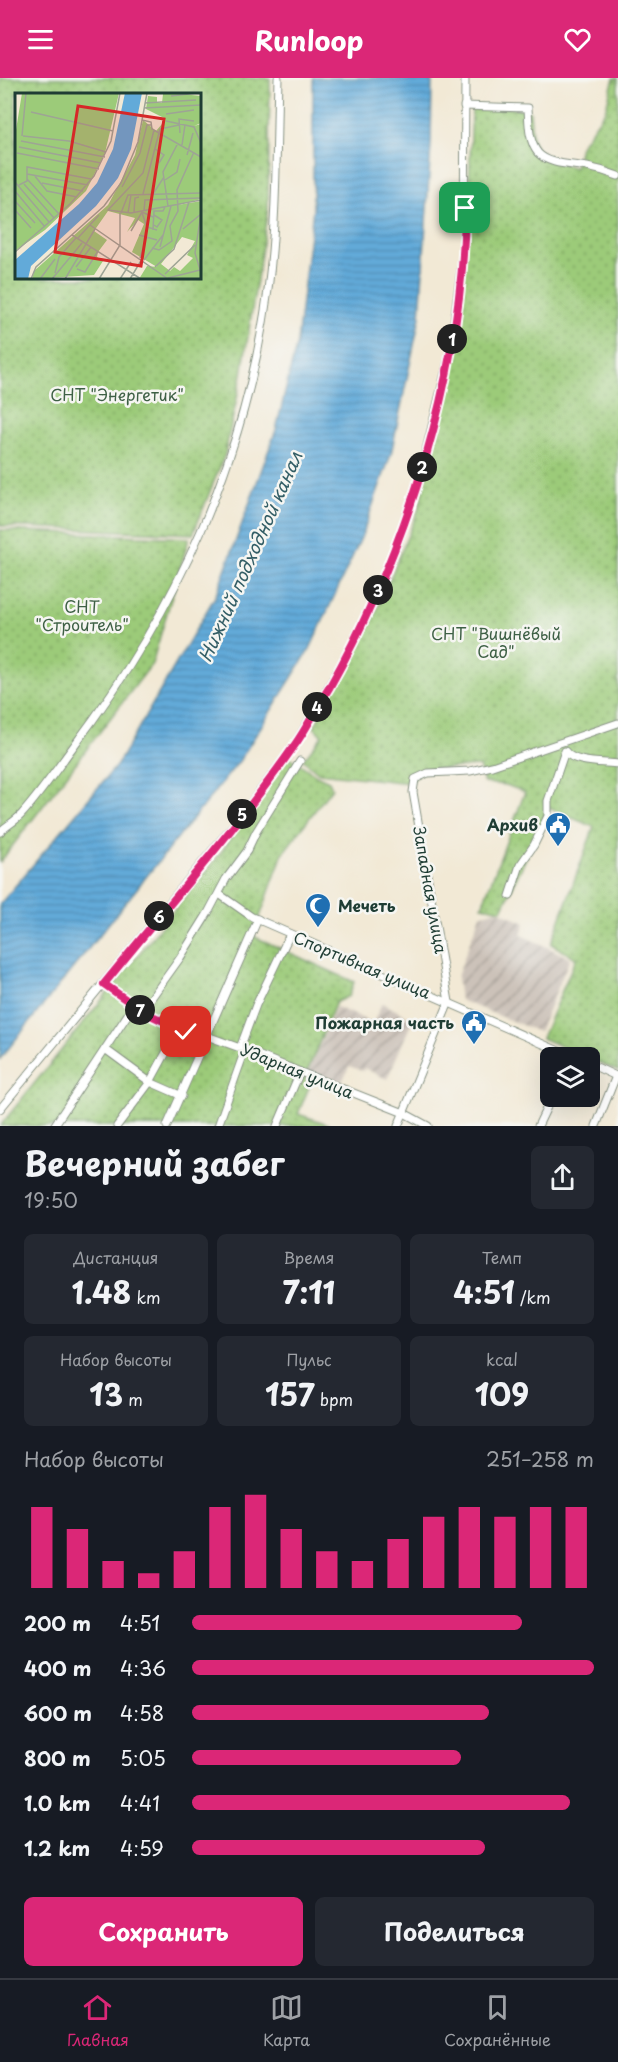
<!DOCTYPE html>
<html lang="ru">
<head>
<meta charset="utf-8">
<style>
  :root { --surface:#171b24; --page:#242831; --text:#f1f3f6; --muted:#9ea1a6; --line:#363941; --accent:#db2777 }
  body { margin:0; font-family:"Playpen Sans",sans-serif; background:var(--page); color:var(--text); height:100vh; display:flex; flex-direction:column; font-size:22px; white-space:nowrap }
  * { box-sizing:border-box; margin:0 }
  p { font-size:20px; color:var(--muted) }
  .icon { flex:none; width:33px; height:33px; fill:none; stroke:currentColor; stroke-width:2; stroke-linecap:round; stroke-linejoin:round }
  .map { position:relative; height:1048px; overflow:hidden }
  .details { display:flex; flex-direction:column; background:var(--surface); flex:1 }
  .details>* { flex:none }
  .tools { position:absolute; left:540px; top:969px; display:grid; gap:12px }
  .tools a { display:grid; place-items:center; width:60px; height:60px; border-radius:9px; background:var(--surface); box-shadow:0 6px 24px #0002; font-size:30px }
  .pin { position:absolute; display:grid; place-items:center; width:51px; height:51px; color:#fff; margin:-26px; border-radius:12px; box-shadow:0 3px 9px #0006 }
  .km { position:absolute; width:30px; height:30px; margin:-15px; border-radius:50%; background:#222; color:#fff; font-size:16px; line-height:30px; text-align:center }
  .round { display:grid; place-items:center; flex:none; width:63px; height:63px; border-radius:9px; background:var(--page) }
  .overview { display:flex; align-items:center; justify-content:space-between; height:102px; padding:0 24px }
  h1 { font-size:33px; font-weight:700; line-height:45px }
  .figures { display:grid; grid-template-columns:repeat(3,1fr); gap:9px; height:102px; padding:6px 24px }
  .figures div { display:grid; align-content:center; border-radius:9px; background:var(--page); text-align:center }
  .figures b { font-size:30px; font-weight:700 }
  .figures small { font-size:16px; font-weight:400 }
  .figures p { font-size:16px }
  .chart { height:168px; padding:12px 24px }
  .chart p { display:flex; justify-content:space-between }
  .chart svg { width:100%; height:108px; margin-top:6px; stroke:var(--accent); stroke-width:6 }
  .button { display:flex; gap:12px; margin-top:auto; padding:12px 24px }
  .button a { flex:1; height:69px; border-radius:9px; background:var(--accent); color:#fff; font-size:24px; font-weight:700; line-height:69px; text-align:center }
  .button a+a { background:var(--page); color:var(--text) }
  ul { padding:0 24px; list-style:none; font-size:20px }
  li { display:grid; grid-template-columns:96px 72px 1fr; align-items:center; height:45px }
  li i { height:15px; border-radius:8px; background:var(--accent) }
  header { display:flex; justify-content:space-between; align-items:center; height:78px; padding:0 24px; background:var(--accent); color:#fff; font-size:27px; font-weight:700 }
  .tab-bar { display:flex; justify-content:space-around; align-items:center; height:84px; border-top:2px solid var(--line); background:var(--surface); font-size:16px; color:var(--muted) }
  .tab-bar a { display:grid; justify-items:center; gap:3px }
  .tab-bar .on { color:var(--accent) }
  .map>svg:first-child { display:block }
</style>
</head>
<body>
<header><svg class="icon" aria-label="menu" viewBox="0 0 24 24"><path d="M4 6h16M4 12h16M4 18h16"/></svg>Runloop<svg class="icon" aria-label="heart" viewBox="0 0 24 24"><path d="M12 20l-8-8c-3-5 5-10 8-4 3-6 11-1 8 4z"/></svg></header>
<div class="map">
<svg width="618" height="1048" viewBox="0 0 618 1048">
  <defs>
    <pattern id="industrial-furrows" width="10" height="10" patternUnits="userSpaceOnUse" patternTransform="scale(1.5)"><rect width="10" height="10" fill="#ccc2b9"/><path d="M-1 1l2-2M0 10L10 0M9 11l2-2" fill="none" stroke="#a59f97"/></pattern>
    <pattern id="garden-dots" width="8" height="8" patternUnits="userSpaceOnUse" patternTransform="scale(1.5)"><rect width="8" height="8" fill="#9ccb79"/><path d="M2 2h.1M6 6h.1" fill="none" stroke="#7fa664" stroke-width="1.8" stroke-linecap="round"/></pattern>
    <pattern id="water-rules" width="6" height="5" patternUnits="userSpaceOnUse" patternTransform="scale(1.5)"><rect width="6" height="5" fill="#62aad9"/><path d="M0 2.5h6" fill="none" stroke="#508cb1"/></pattern>
  </defs>
  <rect width="100%" height="100%" fill="#f6f6f2"/>
  <filter id="ink" filterUnits="userSpaceOnUse"><feTurbulence type="fractalNoise" baseFrequency=".0167" numOctaves="2"/><feDisplacementMap in="SourceGraphic" scale="12" xChannelSelector="R" yChannelSelector="G"/><feConvolveMatrix kernelMatrix="1 2 1 2 8 2 1 2 1" color-interpolation-filters="sRGB"/></filter>
  <filter id="wash" filterUnits="userSpaceOnUse"><feTurbulence type="fractalNoise" baseFrequency=".008" numOctaves="4" result="noise"/><feDisplacementMap in="SourceGraphic" scale="24" xChannelSelector="R" yChannelSelector="G"/><feGaussianBlur stdDeviation="1.35" result="paint"/><feColorMatrix in="noise" values="0 0 0 0 0 0 0 0 0 0 0 0 0 0 0 0 0 1.4 0 .05"/><feComposite in="paint" operator="in"/></filter>
  <g filter="url(#wash)">
    <rect width="100%" height="100%" fill="#f2e9d5"/>
    <g fill="url(#industrial-furrows)">
      <polygon points="497,832 525,845 521,857 570,880 539,954 460,922 457,899 480,837"/>
      <polygon points="382,925 413,941 387,1001 364,990 363,993 349,988 341,1006 308,994 336,929 373,945"/>
    </g>
    <g fill="url(#garden-dots)" stroke="#5e8456" stroke-width="1.5" fill-rule="evenodd">
      <path d="M0 0H270L268 131 242 296 225 376 193 456 0 448ZM200 16V200H16V16Z"/>
      <polygon points="614,0 618,0 618,993 542,960 576,880 551,866 594,749 549,730 502,832 482,828 525,714 506,707 484,705 479,688 431,691 421,695 409,705 319,695 303,682 322,658 314,649 374,539 418,433 455,281 468,133 472,30 517,30 530,34 532,61 538,77 575,90 580,68 605,33"/>
      <polygon points="0,452 189,460 152,586 0,784"/>
      <polygon points="287,677 316,697 329,703 332,710 283,775 253,858 354,904 349,918 336,924 307,994 305,1001 311,1004 298,1036 334,1048 0,1048 222,773"/>
    </g>
    <polygon fill="url(#water-rules)" stroke="#407486" stroke-width="1.5" points="313,0 432,0 431,67 420,239 391,376 361,460 310,571 240,682 0,981 0,826 117,687 216,517 276,352 297,264 313,131"/>
  </g>
  <g filter="url(#ink)">
    <g fill="none" stroke-linecap="round" stroke-linejoin="round">
      <defs>
        <g id="minor">
          <path d="M464 28 528 30C529 44 528 63 538 75 549 87 572 86 587 89 598 91 608 94 618 98"/>
          <path d="M0 754C6 748 14 744 21 737 40 716 56 692 73 669 177 532 245 383 268 212 277 142 276 71 278 0"/>
          <polyline points="219,816 252,839 575,980"/>
          <path d="M510 818 520 787 534 767 548 738V723L565 673C574 686 603 684 618 686"/>
          <polyline points="104,906 142,933 186,954 207,958 240,970 404,1035 428,1048"/>
          <polyline points="142,933 180,880 208,835 226,801 247,773 256,754 300,683"/>
          <polyline points="240,970 256,927 290,856"/>
          <polyline points="105,971 150,1004 182,1018"/>
          <polyline points="590,986 618,999"/>
          <polyline points="0,1031 244,734 294,668 348,575 372,527 397,467 420,397 450,275 464,168 465,0"/>
          <polyline points="54,1048 134,927"/>
          <polyline points="117,1048 150,1004 168,971 183,952"/>
          <polyline points="167,1048 258,841"/>
          <polyline points="218,1048 245,972"/>
          <polyline points="277,1048 300,994"/>
          <polyline points="398,1048 449,924 413,714 415,701 428,695 470,693 492,688 618,645"/>
          <polyline points="538,1048 547,1029"/>
          <polyline points="596,1048 616,998"/>
        </g>
      </defs>
      <use href="#minor" stroke="#889384" stroke-width="9"/>
      <use href="#minor" stroke="#fff" stroke-width="7"/>
    </g>
  </g>
  <g fill="none" stroke-linecap="round" stroke-linejoin="round" filter="url(#ink)">
    <defs>
      <path id="route" d="M186 954 142 933 104 906C168 827 236 751 294 668 307 650 317 629 329 610 408 470 463 292 465 130"/>
    </defs>
    <use href="#route" stroke="#fff" stroke-width="12"/>
    <use href="#route" stroke="#db2777" stroke-width="8"/>
  </g>
  <defs>
    <symbol id="civic-pin" viewBox="-11 -11 22 30"><path d="M0 17L-7.5 6A9.5 9.5 0 1 1 7.5 6Z" fill="#1f6fb2" stroke="#f6f6f2"/><path d="M-.6-6.5H3V-4.5H.6V-3L4-1V1h2V6H-6V1h2V-1L-.6-3ZM-1.2 2.5V6h2.4V2.5Z" fill="#fff"/></symbol>
    <symbol id="mosque-pin" viewBox="-11 -11 22 30"><path d="M0 17L-7.5 6A9.5 9.5 0 1 1 7.5 6Z" fill="#1f6fb2" stroke="#f6f6f2"/><path d="M3.5-4.9A6 6 0 1 0 3.5 4.9A5 5 0 1 1 3.5-4.9Z" fill="#fff"/></symbol>
  </defs>
  <g fill-rule="evenodd">
    <use href="#civic-pin" x="543" y="732" width="30" height="40"/>
    <use href="#mosque-pin" x="303" y="813" width="30" height="40"/>
    <use href="#civic-pin" x="459" y="930" width="30" height="40"/>
  </g>
  <g text-anchor="middle" stroke-width="5" stroke-linejoin="round" paint-order="stroke">
    <g font-size="16" fill="#3e6045" stroke="#f6f6f2">
      <text x="117" y="323">СНТ "Энергетик"</text>
      <text x="82" y="535">СНТ<tspan x="82" dy="18">"Строитель"</tspan></text>
      <text x="496" y="562">СНТ "Вишнёвый<tspan x="496" dy="18">Сад"</tspan></text>
    </g>
    <g font-size="16" font-weight="bold" fill="#1f3d34" stroke="#f6f6f2" text-anchor="end">
      <text x="538" y="753">Архив</text>
      <text x="338" y="834" text-anchor="start">Мечеть</text>
      <text x="454" y="951">Пожарная часть</text>
    </g>
    <g font-size="16" fill="#1f3d34" stroke="#f6f6f2">
      <text transform="translate(430 812) rotate(80)" y="6">Западная улица</text>
      <text transform="translate(362 887) rotate(23)" y="6">Спортивная улица</text>
      <text transform="translate(297 993) rotate(22)" y="6">Ударная улица</text>
    </g>
    <g font-size="18" font-style="italic" fill="#335e66" stroke="#f6f6f2">
      <text transform="translate(251 479) rotate(-66)" y="6">Нижний подходной канал</text>
    </g>
  </g>
  <g transform="translate(15 15)">
    <rect width="186" height="186" fill="#f2e9d5"/>
    <path d="M7 0H104L90 60 71 98 30 137 0 158V43ZM157 0 186 3V30L179 33 186 31V106L163 112 186 108V186H124L132 173 142 174 117 159 129 131 123 127 112 139 120 125 93 118 79 138 92 147 83 159 82 164 88 168 79 182 17 186 19 178 93 112 120 62 128 27 141 38 147 31 149 25 131 16 133 3 142 4V10H147L148 1ZM167 144 180 148 172 162 178 165 165 178 159 174 155 178 146 171Z" fill="#9ccb79" fill-rule="evenodd"/>
    <path d="M110 0H127L116 56 103 85 81 113 16 173 13 186H0V167L64 111 82 90 98 56Z" fill="#62aad9"/>
    <path fill="none" stroke="#9ea495" stroke-width="1.5" d="M156 3 182 0M130 10 181 7M129 15 186 12M16 19 98 38M151 21 179 17M127 27 136 29 137 36 186 64M151 28 179 34 186 50M145 36 164 32M139 37 128 80 93 117 116 120 186 107M165 40 164 26 179 28M7 43 11 0M8 43 54 48 91 59M6 48 90 64M167 52 170 32M4 54 86 70M140 56 149 62 144 70M2 60 84 76M172 62 178 40M12 81 73 92M19 82 32 98 62 104M12 86 44 121M150 87 162 79 165 66M0 89 34 129M27 90 68 98M9 91 39 125M4 92 12 88V74L76 86M107 94 125 60 132 32H136M0 98 30 134M128 101 145 36M138 101 149 84M0 108 20 130M153 113 148 79 163 50M0 117 16 135M129 118 130 107 185 105M119 119 120 105 124 104M106 120 113 102 186 100M113 120 116 102M127 120 132 134 142 137M186 121 180 160 186 180M139 122 147 127 142 134 139 132M75 132 153 186M168 136 186 121M138 137 139 118H148L150 114M116 138 127 119 138 124M57 142 126 186M124 142 142 147M62 146 84 122M145 154 156 113M137 155 144 157 157 148 155 133 163 118 162 97 179 59M0 159 56 110 79 83 96 48 105 0M125 165 132 143M129 167 148 142M61 174 76 154M140 174 159 156 174 109M62 176 70 179 83 158M40 180 44 164 61 145M150 181 180 152M153 185 185 177M16 186 21 174 89 113 106 90 123 49 132 0M25 186 40 166M37 186 67 150M50 186 80 136M84 186 105 152V120M105 186 116 169M115 186 127 166"/>
    <path fill="#d62828" fill-opacity="0.15" stroke="#d62828" stroke-width="3" d="M63 13 149 26 126 173 40 159Z"/>
    <rect width="186" height="186" fill="none" stroke="#1f3d34" stroke-width="3"/>
  </g>
</svg>
<div class="tools">
<a><svg class="icon" aria-label="layers" viewBox="0 0 24 24"><path d="M12 4l9 5-9 5-9-5zM3 14l9 5 9-5"/></svg></a>
</div>
<div class="pin" style="left:465px;top:130px;background:#1e9e55"><svg class="icon" aria-label="arrive" viewBox="0 0 24 24"><path d="M6 21V4h12l-3 4 3 4H6"/></svg></div>
<div class="pin" style="left:186px;top:954px;background:#d93025"><svg class="icon" aria-label="check" viewBox="0 0 24 24"><path d="M5 12l5 5 9-10"/></svg></div>
<b class="km" style="left:452px;top:261px">1</b>
<b class="km" style="left:422px;top:389px">2</b>
<b class="km" style="left:378px;top:512px">3</b>
<b class="km" style="left:317px;top:629px">4</b>
<b class="km" style="left:242px;top:736px">5</b>
<b class="km" style="left:159px;top:838px">6</b>
<b class="km" style="left:140px;top:932px">7</b>
</div>
<section class="details">
<div class="overview"><div><h1>Вечерний забег</h1><p>19:50</p></div><a class="round"><svg class="icon" aria-label="share" viewBox="0 0 24 24"><path d="M12 15V3M7 8l5-5 5 5M5 13v7h14v-7"/></svg></a></div>
<div class="figures">
<div><p>Дистанция</p><b>1.48<small> km</small></b></div>
<div><p>Время</p><b>7:11</b></div>
<div><p>Темп</p><b>4:51<small> /km</small></b></div>
</div>
<div class="figures">
<div><p>Набор высоты</p><b>13<small> m</small></b></div>
<div><p>Пульс</p><b>157<small> bpm</small></b></div>
<div><p>kcal</p><b>109</b></div>
</div>
<div class="chart"><p><span>Набор высоты</span>251–258 m</p>
<svg viewBox="0 0 160 44" preserveAspectRatio="none"><path d="M5 44V11M15 44V20M25 44V33M35 44V38M45 44V29M55 44V11M65 44V6M75 44V20M85 44V29M95 44V33M105 44V24M115 44V15M125 44V11M135 44V15M145 44V11M155 44V11"/></svg>
</div>
<ul>
<li><b>200 m</b>4:51<i style="width:82%"></i></li>
<li><b>400 m</b>4:36<i style="width:100%"></i></li>
<li><b>600 m</b>4:58<i style="width:74%"></i></li>
<li><b>800 m</b>5:05<i style="width:67%"></i></li>
<li><b>1.0 km</b>4:41<i style="width:94%"></i></li>
<li><b>1.2 km</b>4:59<i style="width:73%"></i></li>
</ul>
<div class="button"><a>Сохранить</a><a>Поделиться</a></div>
</section>
<nav class="tab-bar">
<a class="on"><svg class="icon" aria-label="home" viewBox="0 0 24 24"><path d="M3 11l9-7 9 7M6 9v11h12V9"/></svg>Главная</a>
<a><svg class="icon" aria-label="map" viewBox="0 0 24 24"><path d="M3 6l6-2 6 2 6-2v14l-6 2-6-2-6 2zM9 4v14M15 6v14"/></svg>Карта</a>
<a><svg class="icon" aria-label="saved" viewBox="0 0 24 24"><path d="M7 4h10v16l-5-4-5 4z"/></svg>Сохранённые</a>
</nav>
</body>
</html>
